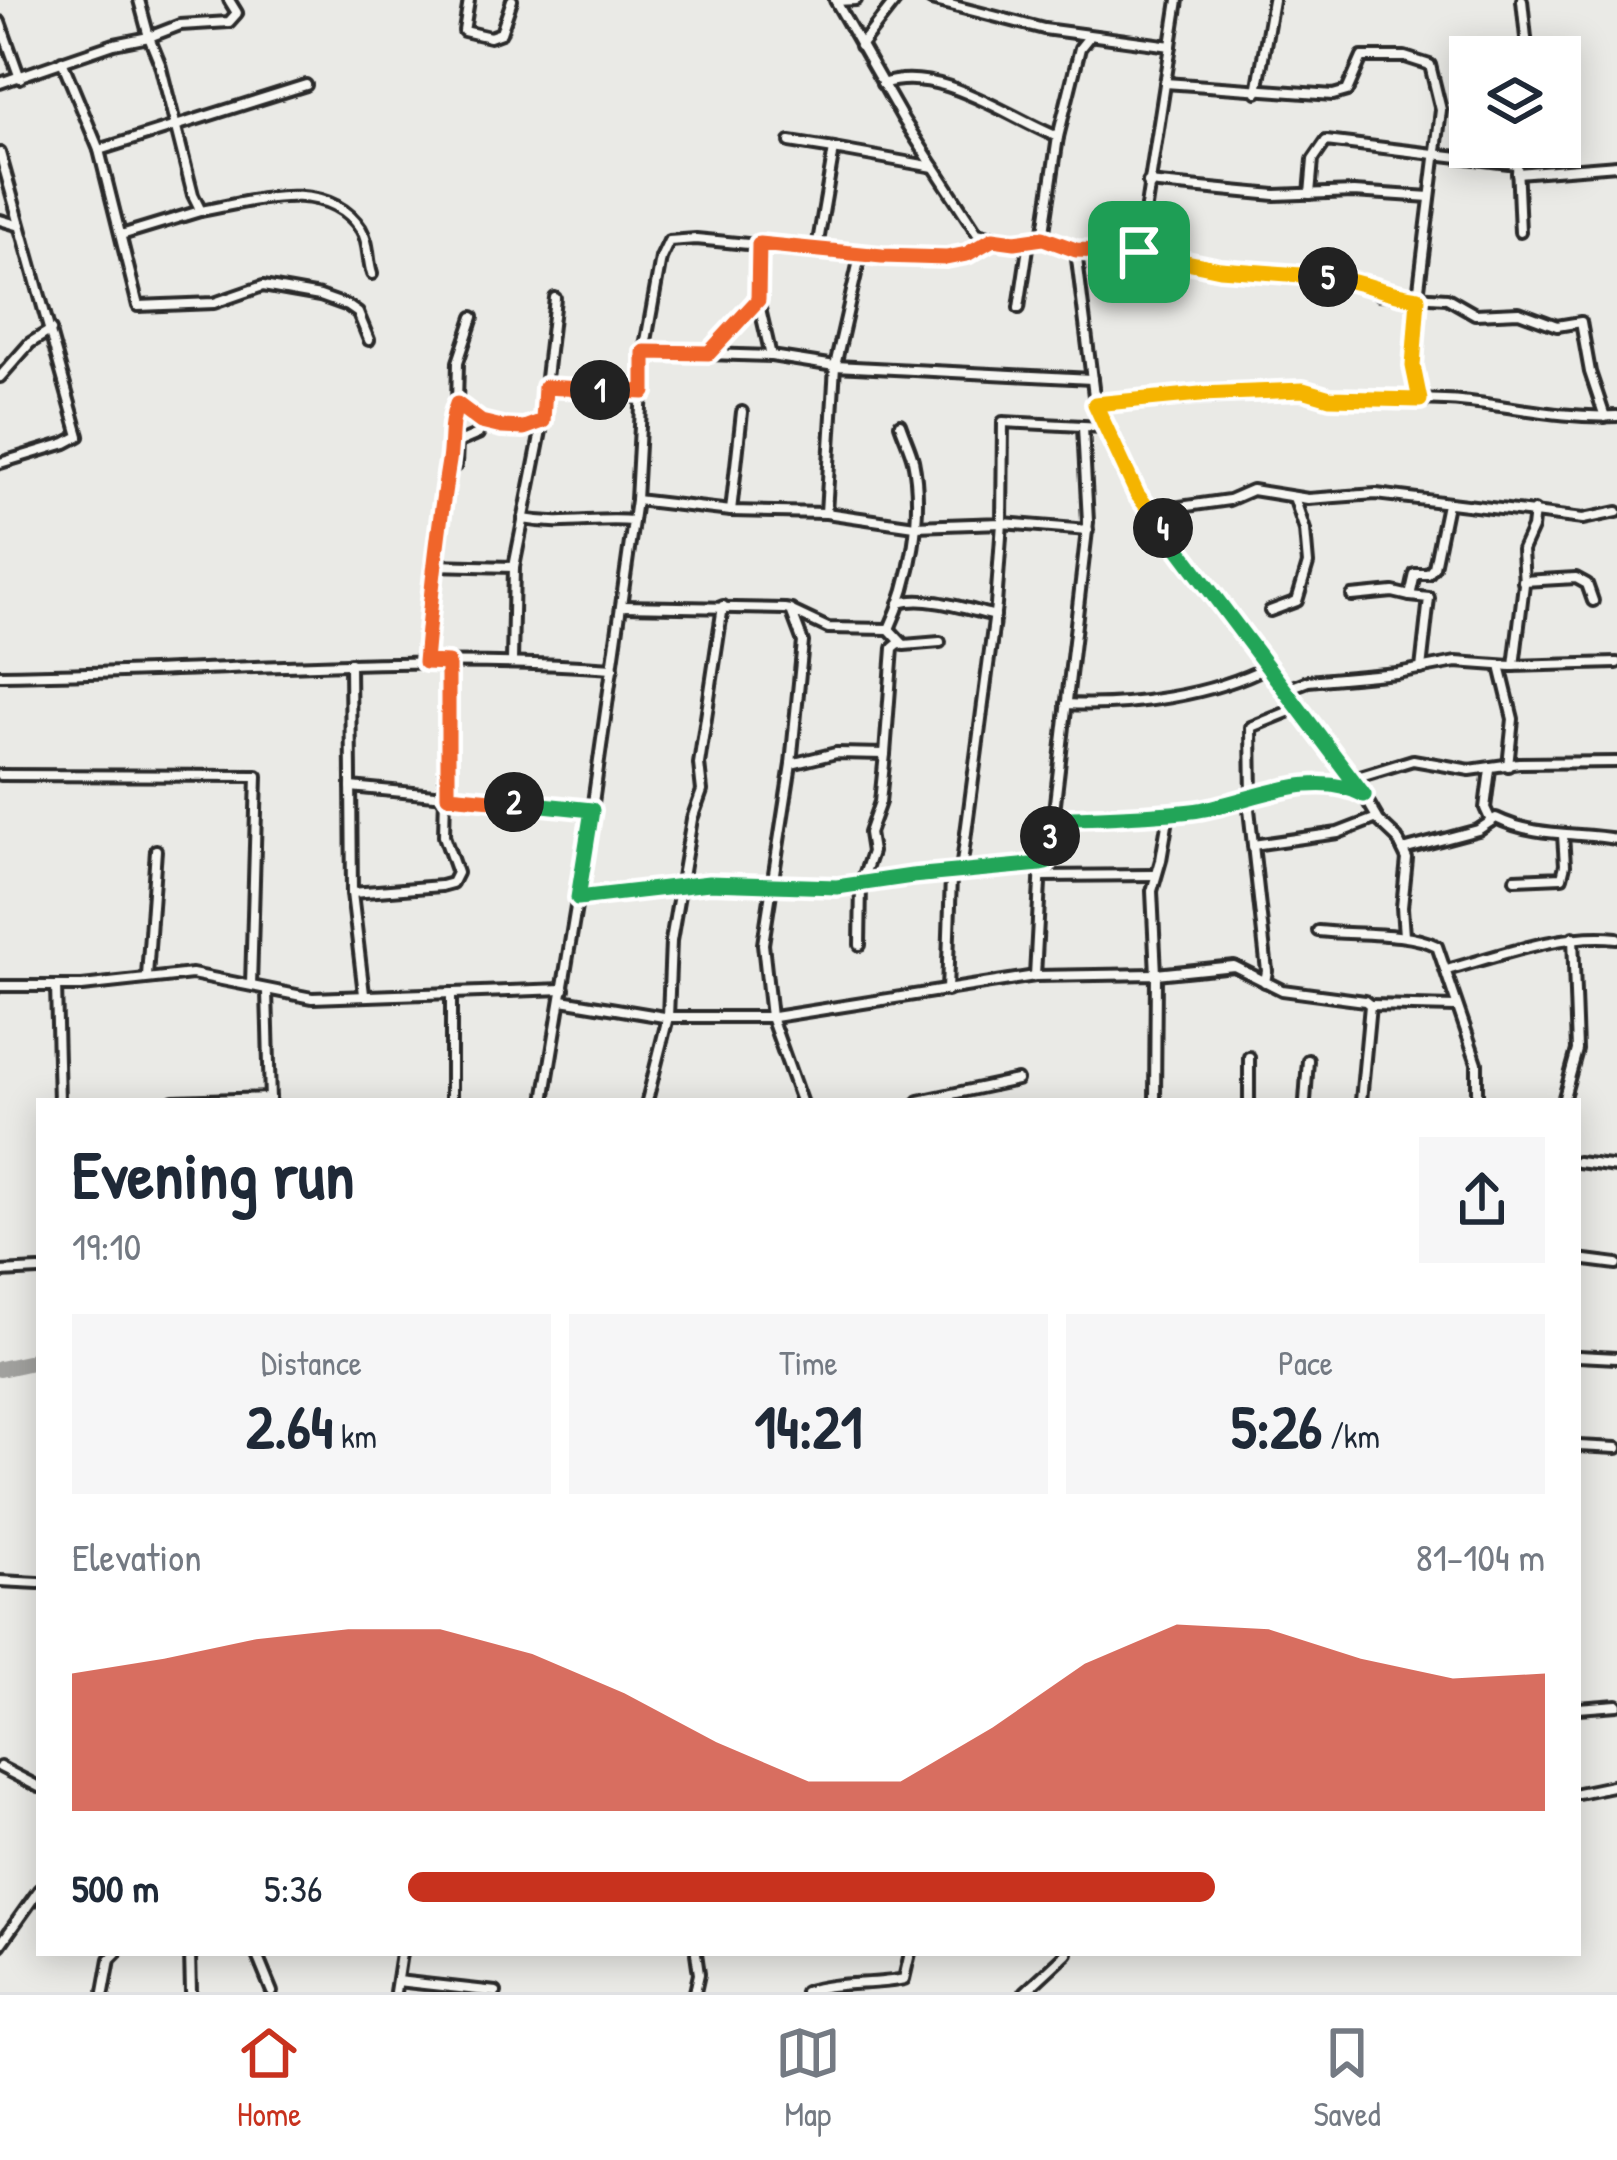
<!DOCTYPE html>
<html lang="en">
<head>
<meta charset="utf-8">
<style>
  :root { --surface:#fff; --page:#f6f6f7; --text:#1f2937; --muted:#747a83; --line:#e0e1e3; --accent:#c8321e }
  body { margin:0; font-family:"Patrick Hand",sans-serif; background:var(--page); color:var(--text); height:100vh; display:flex; flex-direction:column; font-size:45px; white-space:nowrap }
  * { box-sizing:border-box; margin:0 }
  p { font-size:39px; color:var(--muted) }
  .icon { flex:none; width:66px; height:66px; fill:none; stroke:currentColor; stroke-width:2; stroke-linecap:round; stroke-linejoin:round }
  .map { position:relative; flex:1; overflow:hidden }
  .panel { position:absolute; left:36px; top:1098px; width:1545px; height:858px; display:flex; flex-direction:column; background:var(--surface); border-radius:0px; box-shadow:0 6px 30px #0003 }
  .panel>* { flex:none }
  .tools { position:absolute; left:1449px; top:36px; display:grid; gap:24px }
  .tools a { display:grid; place-items:center; width:132px; height:132px; border-radius:0px; background:var(--surface); box-shadow:0 6px 30px #0003; font-size:60px }
  .pin { position:absolute; display:grid; place-items:center; width:102px; height:102px; color:#fff; margin:-51px; border-radius:24px; box-shadow:0 6px 18px #0006 }
  .km { position:absolute; width:60px; height:60px; margin:-30px; border-radius:50%; background:#222; color:#fff; font-size:33px; line-height:60px; text-align:center }
  .round { display:grid; place-items:center; flex:none; width:126px; height:126px; border-radius:0px; background:var(--page) }
  .headline { display:flex; align-items:center; justify-content:space-between; height:204px; padding:0 36px }
  h1 { font-size:66px; font-weight:700; line-height:90px }
  .metrics { display:grid; grid-template-columns:repeat(3,1fr); gap:18px; height:204px; padding:12px 36px }
  .metrics div { display:grid; align-content:center; border-radius:0px; background:var(--page); text-align:center }
  .metrics b { font-size:60px; font-weight:700 }
  .metrics small { font-size:33px; font-weight:400 }
  .metrics p { font-size:33px }
  .chart { height:336px; padding:24px 36px }
  .chart p { display:flex; justify-content:space-between }
  .chart svg { width:100%; height:216px; margin-top:12px; fill:var(--accent); opacity:.7 }
  ul { padding:0 36px; list-style:none; font-size:39px }
  li { display:grid; grid-template-columns:192px 144px 1fr; align-items:center; height:90px }
  li i { height:30px; border-radius:15px; background:var(--accent) }
  .dock { display:flex; justify-content:space-around; align-items:center; height:168px; border-top:3px solid var(--line); background:var(--surface); font-size:33px; color:var(--muted) }
  .dock a { display:grid; justify-items:center; gap:6px }
  .dock .on { color:var(--accent) }
  .map>svg:first-child { display:block }
</style>
</head>
<body>
<div class="map">
<svg width="1617" height="1992" viewBox="0 0 1617 1992">
  <rect width="100%" height="100%" fill="#eaeae6"/>
  <filter id="ink" filterUnits="userSpaceOnUse"><feTurbulence type="fractalNoise" baseFrequency=".00833" numOctaves="2"/><feDisplacementMap in="SourceGraphic" scale="24" xChannelSelector="R" yChannelSelector="G"/><feConvolveMatrix kernelMatrix="1 2 1 2 8 2 1 2 1" color-interpolation-filters="sRGB"/></filter>
  <g filter="url(#ink)">
    <g fill="none" stroke-linecap="round" stroke-linejoin="round">
      <polyline stroke="#a1a19e" stroke-width="16" points="0,1369 32,1362 39,1355"/>
      <defs>
        <g id="street">
          <polyline points="139,0 149,37 180,25 229,22 237,13 229,0"/>
          <polyline points="469,0 464,31 490,37 501,33 512,0"/>
          <polyline points="835,0 903,119 977,233 1015,242 1043,238 1076,251 1139,252 1220,269 1359,280 1380,294 1447,298 1475,314 1519,312 1557,326 1581,322 1590,372 1605,417"/>
          <polyline points="931,0 1044,29 1171,46"/>
          <polyline points="1522,0 1528,57"/>
          <polyline points="836,1 856,0"/>
          <polyline points="0,22 20,78"/>
          <polyline points="860,46 896,0"/>
          <polyline points="62,61 99,150 138,306 214,303 263,286 320,296 348,306 358,313 369,340"/>
          <path d="M0 83 114 44 149 37 160 64 193 195 201 211C251 202 326 176 361 229 370 244 367 259 372 274"/>
          <polyline points="1165,83 1333,95 1347,91 1362,57 1405,57 1430,65 1441,110 1413,337 1413,366 1420,400"/>
          <path d="M882 84C939 64 1007 117 1058 137"/>
          <polyline points="1257,92 1273,0"/>
          <polyline points="790,142 834,149"/>
          <polyline points="99,150 306,85"/>
          <polyline points="0,153 79,436 66,443 0,463"/>
          <polyline points="1517,164 1519,147"/>
          <polyline points="1517,173 1617,165"/>
          <polyline points="1148,183 1275,195 1354,192 1430,197"/>
          <polyline points="1310,194 1313,160 1326,141 1517,164 1520,232"/>
          <polyline points="0,220 17,225"/>
          <polyline points="121,235 200,211"/>
          <polyline points="1043,238 1058,137 1080,48 1088,38"/>
          <polyline points="759,244 758,300 771,356"/>
          <polyline points="817,248 834,149 934,167"/>
          <polyline points="1076,251 1095,404 1137,494 1354,778 1379,821 1397,838 1407,859 1402,907 1404,936"/>
          <polyline points="1139,252 1178,0"/>
          <polyline points="1019,308 1029,241"/>
          <path d="M473 317 458 362 457 404C475 417 498 434 524 428 530 427 536 422 543 421"/>
          <polyline points="644,352 661,258 669,241 696,239 882,257 946,258 967,254 992,240"/>
          <polyline points="709,353 758,301"/>
          <polyline points="0,377 30,343 51,330"/>
          <polyline points="545,387 555,298"/>
          <path d="M1095 404 1303 390C1354 405 1408 396 1460 401 1513 406 1563 419 1617 416"/>
          <polyline points="1083,427 1088,522 1049,854 1046,863 1041,864 1035,976 1156,974 1155,1101"/>
          <polyline points="447,471 456,465 457,443 478,434 481,422"/>
          <polyline points="636,500 731,511 826,513 915,526 1002,523 1003,422 1103,427"/>
          <polyline points="731,511 742,412"/>
          <polyline points="1152,511 1229,500 1252,490 1308,499 1376,494 1583,519 1617,512"/>
          <polyline points="826,513 835,366 861,252"/>
          <path d="M523 519C566 527 595 517 633 521"/>
          <polyline points="432,565 514,567"/>
          <polyline points="1523,581 1576,578 1587,584 1593,601"/>
          <polyline points="1352,596 1393,592 1410,596"/>
          <path d="M899 603C926 595 966 609 995 616"/>
          <polyline points="622,606 785,609 791,610 803,642 791,764 763,944 771,1017 801,1101"/>
          <path d="M792 611 828 628 889 629C911 582 924 513 913 460 910 448 904 436 900 424"/>
          <polyline points="1270,611 1297,601 1308,564 1305,530 1294,497"/>
          <polyline points="889,629 904,645 940,642"/>
          <polyline points="512,661 514,567 543,421 545,387 644,392"/>
          <path d="M425 662C431 594 438 528 449 460 452 440 449 423 457 404"/>
          <polyline points="350,663 352,893 364,994"/>
          <polyline points="1500,666 1513,719 1508,766"/>
          <polyline points="1514,666 1524,584 1522,550 1532,528 1534,511"/>
          <polyline points="1421,669 1429,598 1410,596 1415,574 1428,574 1434,567 1447,504"/>
          <path d="M0 675C205 673 408 653 613 668"/>
          <polyline points="1287,689 1308,681 1397,673 1456,662 1511,666 1617,663"/>
          <path d="M1066 704C1130 707 1211 696 1269 666"/>
          <polyline points="791,764 836,753 885,754 893,648 899,643"/>
          <polyline points="1490,769 1485,808 1491,821"/>
          <polyline points="0,775 257,776 251,985"/>
          <polyline points="1354,778 1413,760 1470,770 1519,763 1617,762"/>
          <polyline points="351,787 592,810"/>
          <polyline points="1252,798 1251,727 1300,707"/>
          <polyline points="1248,800 1253,845"/>
          <polyline points="1169,813 1161,860 1152,891 1156,974 1234,966 1282,990 1365,1001 1370,1005 1361,1101"/>
          <path d="M1053 819C1100 817 1148 816 1194 811 1241 806 1315 769 1359 792"/>
          <path d="M1403 850 1478 830 1496 818C1534 837 1577 832 1617 839"/>
          <polyline points="1041,864 961,871 996,605 1002,523 1088,530"/>
          <polyline points="1040,876 1155,875"/>
          <polyline points="1515,879 1562,877 1565,865 1563,835"/>
          <polyline points="352,893 441,886 452,883 457,873 444,836 448,663"/>
          <polyline points="578,898 709,883 837,887 961,871"/>
          <path d="M1318 931C1353 935 1408 931 1437 946L1477 1063V1101"/>
          <polyline points="860,945 861,884 872,852 869,833 880,802 885,754"/>
          <path d="M1447 970C1501 955 1562 932 1617 938"/>
          <polyline points="147,976 156,850"/>
          <polyline points="1265,982 1267,971 1253,845 1338,833 1377,818"/>
          <polyline points="0,986 82,986 192,974 312,998 564,989"/>
          <polyline points="56,986 59,1101"/>
          <polyline points="267,991 270,1101"/>
          <polyline points="947,991 951,877 954,875"/>
          <polyline points="451,993 451,1101"/>
          <polyline points="562,1000 664,1017 774,1017 1035,976"/>
          <polyline points="1370,1005 1456,1007"/>
          <polyline points="1249,1057 1249,1101"/>
          <polyline points="173,1101 270,1098"/>
          <polyline points="544,1101 592,810 636,500 644,352 771,356 835,366 1092,379"/>
          <polyline points="647,1101 668,1017 671,941 692,819 702,791 699,764 723,606"/>
          <polyline points="919,1101 1017,1080"/>
          <polyline points="1305,1101 1308,1060"/>
          <polyline points="1563,1101 1577,1050 1573,937"/>
          <polyline points="1578,1162 1617,1167"/>
          <polyline points="1578,1259 1617,1264"/>
          <polyline points="0,1272 39,1270"/>
          <polyline points="1578,1356 1617,1358"/>
          <polyline points="1578,1446 1617,1448"/>
          <polyline points="0,1581 39,1583"/>
          <polyline points="1578,1708 1617,1705"/>
          <polyline points="0,1767 39,1787"/>
          <polyline points="1578,1793 1617,1785"/>
          <polyline points="0,1945 39,1890"/>
          <polyline points="190,1953 191,1992"/>
          <polyline points="256,1953 272,1992"/>
          <polyline points="397,1981 496,1992"/>
          <polyline points="104,1992 110,1959 116,1953"/>
          <polyline points="395,1992 401,1953"/>
          <polyline points="695,1992 699,1974 696,1953"/>
          <path d="M805 1992C836 1981 872 1986 904 1979L910 1953"/>
          <polyline points="1025,1992 1067,1953"/>
        </g>
      </defs>
      <use href="#street" stroke="#2b2b2b" stroke-width="16"/>
      <use href="#street" stroke="#f6f6f2" stroke-width="8"/>
    </g>
  </g>
  <g fill="none" stroke-linecap="round" stroke-linejoin="round" filter="url(#ink)">
    <defs>
      <polyline id="split-1" points="600,390 644,392 644,352 709,353 758,300 759,244 882,256 946,258 967,254 993,239 1015,242 1043,238 1076,250 1139,252"/>
      <path id="split-2" d="M514 802 448 796V663L425 662C431 594 438 528 449 461 452 441 449 423 457 404L481 422 502 427 524 428 543 421 545 387 600 390"/>
      <polyline id="split-3" points="514,802 592,810 578,898 709,883 837,887 912,876 1041,864 1046,863 1050,836"/>
      <path id="split-4" d="M1050 836 1053 819C1099 817 1146 816 1192 811 1244 805 1313 766 1364 795L1163 528"/>
      <path id="split-5" d="M1163 528 1137 494 1095 404 1200 394 1303 390 1330 398 1420 400 1413 366 1418 298C1385 294 1360 280 1328 277"/>
      <polyline id="split-6" points="1139,252 1220,269 1328,277"/>
    </defs>
    <use href="#split-1" stroke="#fff" stroke-width="24"/>
    <use href="#split-2" stroke="#fff" stroke-width="24"/>
    <use href="#split-3" stroke="#fff" stroke-width="24"/>
    <use href="#split-4" stroke="#fff" stroke-width="24"/>
    <use href="#split-5" stroke="#fff" stroke-width="24"/>
    <use href="#split-6" stroke="#fff" stroke-width="24"/>
    <use href="#split-1" stroke="#f0652b" stroke-width="15"/>
    <use href="#split-2" stroke="#f0652b" stroke-width="15"/>
    <use href="#split-3" stroke="#22a559" stroke-width="15"/>
    <use href="#split-4" stroke="#22a559" stroke-width="15"/>
    <use href="#split-5" stroke="#f5b400" stroke-width="15"/>
    <use href="#split-6" stroke="#f5b400" stroke-width="15"/>
  </g>
</svg>
<div class="tools">
<a><svg class="icon" aria-label="layers" viewBox="0 0 24 24"><path d="M12 4l9 5-9 5-9-5zM3 14l9 5 9-5"/></svg></a>
</div>
<div class="pin" style="left:1139px;top:252px;background:#1e9e55"><svg class="icon" aria-label="arrive" viewBox="0 0 24 24"><path d="M6 21V4h12l-3 4 3 4H6"/></svg></div>
<b class="km" style="left:600px;top:390px">1</b>
<b class="km" style="left:514px;top:802px">2</b>
<b class="km" style="left:1050px;top:836px">3</b>
<b class="km" style="left:1163px;top:528px">4</b>
<b class="km" style="left:1328px;top:277px">5</b>
<section class="panel">
<div class="headline"><div><h1>Evening run</h1><p>19:10</p></div><a class="round"><svg class="icon" aria-label="share" viewBox="0 0 24 24"><path d="M12 15V3M7 8l5-5 5 5M5 13v7h14v-7"/></svg></a></div>
<div class="metrics">
<div><p>Distance</p><b>2.64<small> km</small></b></div>
<div><p>Time</p><b>14:21</b></div>
<div><p>Pace</p><b>5:26<small> /km</small></b></div>
</div>
<div class="chart"><p><span>Elevation</span>81–104 m</p>
<svg viewBox="0 0 160 44" preserveAspectRatio="none"><path d="M0 44V16L10 13L20 9L30 7L40 7L50 12L60 20L70 30L80 38L90 38L100 27L110 14L120 6L130 7L140 13L150 17L160 16V44z"/></svg>
</div>
<ul>
<li><b>500 m</b>5:36<i style="width:71%"></i></li>
</ul>
</section>
</div>
<nav class="dock">
<a class="on"><svg class="icon" aria-label="home" viewBox="0 0 24 24"><path d="M3 11l9-7 9 7M6 9v11h12V9"/></svg>Home</a>
<a><svg class="icon" aria-label="map" viewBox="0 0 24 24"><path d="M3 6l6-2 6 2 6-2v14l-6 2-6-2-6 2zM9 4v14M15 6v14"/></svg>Map</a>
<a><svg class="icon" aria-label="saved" viewBox="0 0 24 24"><path d="M7 4h10v16l-5-4-5 4z"/></svg>Saved</a>
</nav>
</body>
</html>
